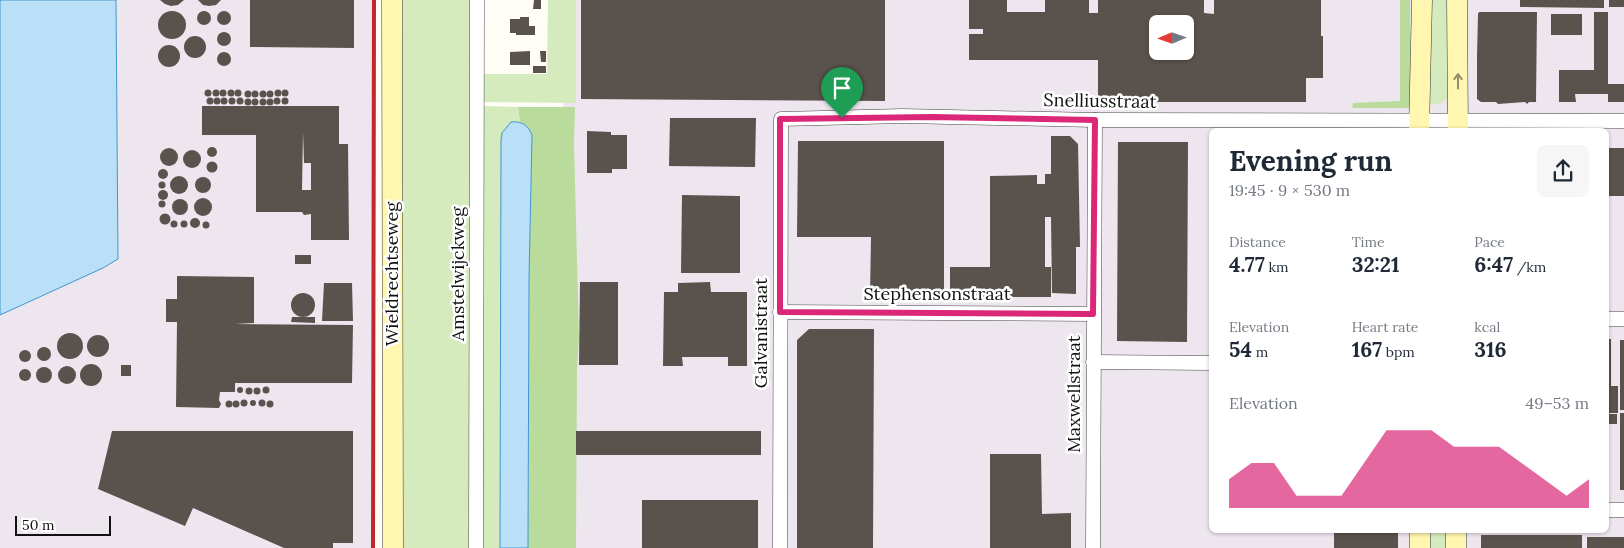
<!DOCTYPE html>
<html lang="en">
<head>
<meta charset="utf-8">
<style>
  :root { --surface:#fff; --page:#f6f6f7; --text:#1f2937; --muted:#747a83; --accent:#db2777 }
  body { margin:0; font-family:Lora,serif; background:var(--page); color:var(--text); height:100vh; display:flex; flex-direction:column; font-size:19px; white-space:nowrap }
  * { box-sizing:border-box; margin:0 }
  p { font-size:16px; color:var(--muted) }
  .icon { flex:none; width:28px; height:28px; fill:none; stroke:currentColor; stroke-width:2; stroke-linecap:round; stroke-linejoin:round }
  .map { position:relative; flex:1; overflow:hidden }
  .sheet { position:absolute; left:1209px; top:128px; width:400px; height:405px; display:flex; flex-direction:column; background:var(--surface); border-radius:8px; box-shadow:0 1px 4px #0004 }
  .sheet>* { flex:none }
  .needle { width:32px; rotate:268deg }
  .buttons { position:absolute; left:1149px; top:15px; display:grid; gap:10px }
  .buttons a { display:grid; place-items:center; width:45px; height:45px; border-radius:8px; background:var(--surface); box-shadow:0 1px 4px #0004; font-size:25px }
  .scale { position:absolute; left:15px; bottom:12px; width:96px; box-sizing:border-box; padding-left:5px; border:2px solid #111; border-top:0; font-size:14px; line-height:18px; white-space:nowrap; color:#111; -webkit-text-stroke:4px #fff; paint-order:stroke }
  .pin { position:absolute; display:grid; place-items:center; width:42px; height:42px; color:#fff; margin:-51px -21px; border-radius:50% 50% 50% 0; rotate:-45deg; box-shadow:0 0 5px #0007 }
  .pin .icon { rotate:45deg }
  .round { display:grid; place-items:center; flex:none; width:52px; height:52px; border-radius:8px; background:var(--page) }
  .head { display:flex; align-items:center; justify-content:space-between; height:85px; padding:0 20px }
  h1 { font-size:28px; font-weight:700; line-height:38px }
  .metrics { display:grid; grid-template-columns:repeat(3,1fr); gap:8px; height:85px; padding:5px 20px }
  .metrics div { display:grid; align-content:center }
  .metrics b { font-size:21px; font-weight:700 }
  .metrics small { font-size:14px; font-weight:400 }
  .metrics p { font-size:14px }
  .chart { height:140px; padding:10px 20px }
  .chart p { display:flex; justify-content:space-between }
  .chart svg { width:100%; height:90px; margin-top:5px; fill:var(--accent); opacity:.7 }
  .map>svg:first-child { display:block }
</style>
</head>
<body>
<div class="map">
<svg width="1624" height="548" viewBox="0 0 1624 548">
  <rect width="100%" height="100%" fill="#fffdf5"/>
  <g fill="#eee6ef" fill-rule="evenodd">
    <polygon points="116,0 374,0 373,548 0,548 0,314 117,259"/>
    <path d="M563 0H1624V548H563ZM1158 24H1185V51H1158ZM1211 130H1606V530H1211Z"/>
  </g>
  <g fill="#d5ebbd">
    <polygon points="402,0 472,0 471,548 402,548"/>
    <polygon points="548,0 576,0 576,103 482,102 481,74 547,74"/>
    <path d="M1425 0H1450L1451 93C1445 102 1440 106 1429 104Z"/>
    <polygon points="482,106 518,107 520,122 511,122 502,133 501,140 500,548 482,548"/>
    <rect x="1426" y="530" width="24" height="18"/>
  </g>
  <g fill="#b9dc9c">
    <polygon points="1400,0 1410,0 1411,108 1352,108 1353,103 1400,101"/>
    <polygon points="518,107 575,107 574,143 579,339 577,368 576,548 528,548 529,278 532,135 524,124 520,122"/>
  </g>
  <g fill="#b9e0f7" stroke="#3f96cf">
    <polygon points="0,0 116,0 118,259 103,268 0,315"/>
    <path d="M511 122C522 121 528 125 532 135L529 278 528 548H500L501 140 502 133Z"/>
  </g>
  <g fill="#5a524d" fill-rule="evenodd">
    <polygon points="160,0 184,0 178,5 171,6 165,4"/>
    <polygon points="198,0 221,0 216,5 209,6 203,5"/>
    <polygon points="250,0 354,0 354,48 250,47"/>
    <polygon points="534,0 541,0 541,9 533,9"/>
    <polygon points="581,0 885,0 885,101 581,99"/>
    <path d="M969 0H1007V12H1045V0H1089V13H1098V0H1204V13L1214 14V0H1321V36H1323V78H1306V102H1098V60H969V34H983V29H969ZM1158 24H1185V51H1158Z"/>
    <polygon points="1520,0 1604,0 1604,8 1520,7"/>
    <rect x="1609" y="0" width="15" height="7"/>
    <circle cx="204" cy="18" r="7"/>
    <circle cx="224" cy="18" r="7"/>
    <circle cx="172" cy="25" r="14"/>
    <polygon points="1479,12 1537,12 1536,102 1529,102 1527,104 1525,102 1498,104 1496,102 1481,102 1477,99 1477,57 1478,14"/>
    <polygon points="1594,12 1608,12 1608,84 1624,84 1624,102 1608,102 1608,94 1575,94 1576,102 1559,102 1559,70 1594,70"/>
    <rect x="1551" y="14" width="31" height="21"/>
    <polygon points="520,17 529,17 529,26 535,26 535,35 516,35 516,33 510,33 510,19 520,19"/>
    <circle cx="224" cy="39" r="7"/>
    <circle cx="195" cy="47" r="11"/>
    <circle cx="169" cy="56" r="11"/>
    <polygon points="530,51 530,65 510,65 510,52"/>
    <polygon points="540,51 546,51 546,62 541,62"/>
    <circle cx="224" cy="59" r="7"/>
    <rect x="533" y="66" width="13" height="7"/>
    <circle cx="208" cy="93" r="3.5"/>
    <circle cx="223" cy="93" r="3.5"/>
    <circle cx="278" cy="93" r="3.5"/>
    <circle cx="238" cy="93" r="3.5"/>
    <circle cx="216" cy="93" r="3.5"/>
    <circle cx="285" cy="93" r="3.5"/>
    <circle cx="231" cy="93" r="3.5"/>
    <circle cx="263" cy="94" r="3.5"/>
    <circle cx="248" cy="94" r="3.5"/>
    <circle cx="255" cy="94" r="3.5"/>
    <circle cx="270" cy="94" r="3.5"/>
    <circle cx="224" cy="101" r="3.5"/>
    <circle cx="217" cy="101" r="3.5"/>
    <circle cx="277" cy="101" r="3.5"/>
    <circle cx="232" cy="101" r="3.5"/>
    <circle cx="285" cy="101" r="3.5"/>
    <circle cx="210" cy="101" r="3.5"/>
    <circle cx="240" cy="101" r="3.5"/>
    <circle cx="270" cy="102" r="3.5"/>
    <circle cx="255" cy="102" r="3.5"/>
    <circle cx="263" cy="102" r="3.5"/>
    <circle cx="248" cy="102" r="3.5"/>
    <path d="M202 106H339V144H348L349 240H311V214L304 215 302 212H256V135H202ZM303 132 304 163H311V190H302Z"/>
    <polygon points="670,118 756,118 755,167 669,166"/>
    <polygon points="587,131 611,132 611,135 627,135 627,169 612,169 612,173 587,173"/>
    <polygon points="1051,136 1070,136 1078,144 1080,247 1076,247 1076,294 1052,293 1051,217 1045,217 1045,267 1051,267 1051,297 950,297 950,267 990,267 990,176 1037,175 1037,184 1045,184 1045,174 1051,174"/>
    <polygon points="798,141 944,141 944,296 870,296 871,237 797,237"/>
    <polygon points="1118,142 1188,142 1187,342 1117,341"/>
    <circle cx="212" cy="152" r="5"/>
    <circle cx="169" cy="157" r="9"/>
    <rect x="1606" y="148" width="18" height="48"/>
    <circle cx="192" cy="159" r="9"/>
    <circle cx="212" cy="167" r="5.5"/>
    <circle cx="163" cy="174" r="5"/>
    <circle cx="179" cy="185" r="9"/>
    <circle cx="203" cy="185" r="8"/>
    <circle cx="162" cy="185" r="3.5"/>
    <circle cx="163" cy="195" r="5"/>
    <polygon points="682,195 740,196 740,273 681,273"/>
    <circle cx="203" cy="207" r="9"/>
    <circle cx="180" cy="207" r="8"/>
    <circle cx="162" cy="204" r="3.5"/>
    <circle cx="165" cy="219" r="5.5"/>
    <circle cx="195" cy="223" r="5"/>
    <circle cx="184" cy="224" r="3.5"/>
    <circle cx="174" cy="224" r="3.5"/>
    <circle cx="206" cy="225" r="3.5"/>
    <rect x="295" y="255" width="16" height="9"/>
    <polygon points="177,276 254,277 254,323 235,324 353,325 352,383 235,383 235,392 220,392 219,400 221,404 219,408 176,407 177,322 166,322 166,299 177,299"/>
    <polygon points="580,282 618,282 618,365 579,365"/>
    <polygon points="710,282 711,292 747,292 747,366 728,366 728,357 682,357 683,366 663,366 664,292 678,292 678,283"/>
    <polygon points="324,283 352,283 353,321 322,321"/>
    <circle cx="303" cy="305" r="12"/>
    <polygon points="292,317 315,317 315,323 291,322"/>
    <polygon points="809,329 874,329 873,548 797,548 797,340"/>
    <circle cx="70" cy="346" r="13"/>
    <circle cx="98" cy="346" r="11"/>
    <polygon points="1606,339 1611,339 1611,386 1618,386 1618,413 1606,413"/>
    <rect x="1620" y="340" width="4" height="70"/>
    <circle cx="44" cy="354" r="7"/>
    <circle cx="25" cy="356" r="6"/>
    <circle cx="91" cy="375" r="11"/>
    <rect x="121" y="365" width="10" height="11"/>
    <circle cx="67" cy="375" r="9"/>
    <circle cx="44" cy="375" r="8"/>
    <circle cx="25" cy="375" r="6"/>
    <circle cx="266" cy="390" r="3.5"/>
    <circle cx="240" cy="390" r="3"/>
    <circle cx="249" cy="391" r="3.5"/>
    <circle cx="257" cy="391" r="3.5"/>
    <circle cx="262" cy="403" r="3.5"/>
    <circle cx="244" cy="403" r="3.5"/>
    <circle cx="253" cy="403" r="3"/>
    <circle cx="270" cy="404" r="3.5"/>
    <circle cx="236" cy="404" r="3.5"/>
    <circle cx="229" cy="404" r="3.5"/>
    <rect x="1620" y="413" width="4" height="77"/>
    <rect x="1606" y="414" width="11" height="10"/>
    <rect x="1606" y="430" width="3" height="61"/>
    <polygon points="112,431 353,431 353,543 333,543 333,548 284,548 193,508 185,526 98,489"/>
    <rect x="576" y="431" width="185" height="24"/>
    <polygon points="990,454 1041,454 1042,514 1071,513 1071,548 990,548"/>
    <rect x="642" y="500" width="116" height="48"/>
    <rect x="1334" y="530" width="64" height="18"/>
    <rect x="1481" y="535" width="101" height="13"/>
    <rect x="1587" y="537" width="37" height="11"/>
  </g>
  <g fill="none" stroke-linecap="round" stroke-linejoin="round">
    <defs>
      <g id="street">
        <polyline points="780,312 1093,314"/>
        <polyline points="1606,319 1624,319"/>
        <polyline points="1093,362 1211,363"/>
        <polyline points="1606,510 1624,510"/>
        <polyline points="476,548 477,0"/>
        <polyline points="780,548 781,119 903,116 1095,120 1624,121"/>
        <polyline points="1093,548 1095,120"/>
      </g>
      <g id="secondary">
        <polyline points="392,0 393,548"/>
        <polyline points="1457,0 1458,130"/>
        <polyline points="1419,130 1422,0"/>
        <polyline points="1456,530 1456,548"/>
        <polyline points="1420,548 1420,530"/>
      </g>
    </defs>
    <use href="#street" stroke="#444" stroke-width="15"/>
    <use href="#secondary" stroke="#333" stroke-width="21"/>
    <use href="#street" stroke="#fff" stroke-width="14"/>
    <use href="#secondary" stroke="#fff6b0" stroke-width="20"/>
    <polyline stroke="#c4262e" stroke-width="4" points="373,548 374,0"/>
  </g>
  <defs><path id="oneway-shaft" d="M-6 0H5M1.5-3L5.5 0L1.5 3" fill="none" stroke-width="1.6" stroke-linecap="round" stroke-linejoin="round" transform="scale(1.25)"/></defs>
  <use stroke="#948f68" href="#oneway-shaft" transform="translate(1458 81) rotate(-90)"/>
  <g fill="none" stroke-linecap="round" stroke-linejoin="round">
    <defs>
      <polygon id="route" points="932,117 1095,120 1093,314 780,312 780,119"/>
    </defs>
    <use href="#route" stroke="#fff" stroke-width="10"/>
    <use href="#route" stroke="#db2777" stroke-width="6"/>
  </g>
  <g text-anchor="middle" stroke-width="5" stroke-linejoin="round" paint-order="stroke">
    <g font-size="18" fill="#111" stroke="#fff">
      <text transform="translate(1100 101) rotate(1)" y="6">Snelliusstraat</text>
      <text transform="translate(392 274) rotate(-90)" y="6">Wieldrechtseweg</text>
      <text transform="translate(458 274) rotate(-90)" y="6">Amstelwijckweg</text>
      <text x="937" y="300">Stephensonstraat</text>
      <text transform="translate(761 333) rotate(-90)" y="6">Galvanistraat</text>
      <text transform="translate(1074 394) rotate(-90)" y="6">Maxwellstraat</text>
    </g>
  </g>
</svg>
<div class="buttons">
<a><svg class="needle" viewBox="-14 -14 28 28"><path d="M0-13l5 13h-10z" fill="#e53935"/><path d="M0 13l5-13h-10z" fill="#747a83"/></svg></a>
</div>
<div class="scale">50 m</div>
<div class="pin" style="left:842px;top:118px;background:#1e9e55"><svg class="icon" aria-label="arrive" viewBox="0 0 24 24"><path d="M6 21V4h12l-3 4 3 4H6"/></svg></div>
<section class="sheet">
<div class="head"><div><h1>Evening run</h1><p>19:45 · 9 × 530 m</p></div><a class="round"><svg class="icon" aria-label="share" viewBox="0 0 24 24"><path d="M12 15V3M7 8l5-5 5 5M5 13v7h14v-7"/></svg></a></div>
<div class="metrics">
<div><p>Distance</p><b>4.77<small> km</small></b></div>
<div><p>Time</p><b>32:21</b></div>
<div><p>Pace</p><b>6:47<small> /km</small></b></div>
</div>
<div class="metrics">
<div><p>Elevation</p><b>54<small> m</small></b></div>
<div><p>Heart rate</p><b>167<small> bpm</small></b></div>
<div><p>kcal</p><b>316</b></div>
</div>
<div class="chart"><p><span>Elevation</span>49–53 m</p>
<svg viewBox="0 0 160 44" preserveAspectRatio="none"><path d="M0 44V30L10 22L20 22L30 38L40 38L50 38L60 22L70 6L80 6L90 6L100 14L110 14L120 14L130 22L140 30L150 38L160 30V44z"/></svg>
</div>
</section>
</div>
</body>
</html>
